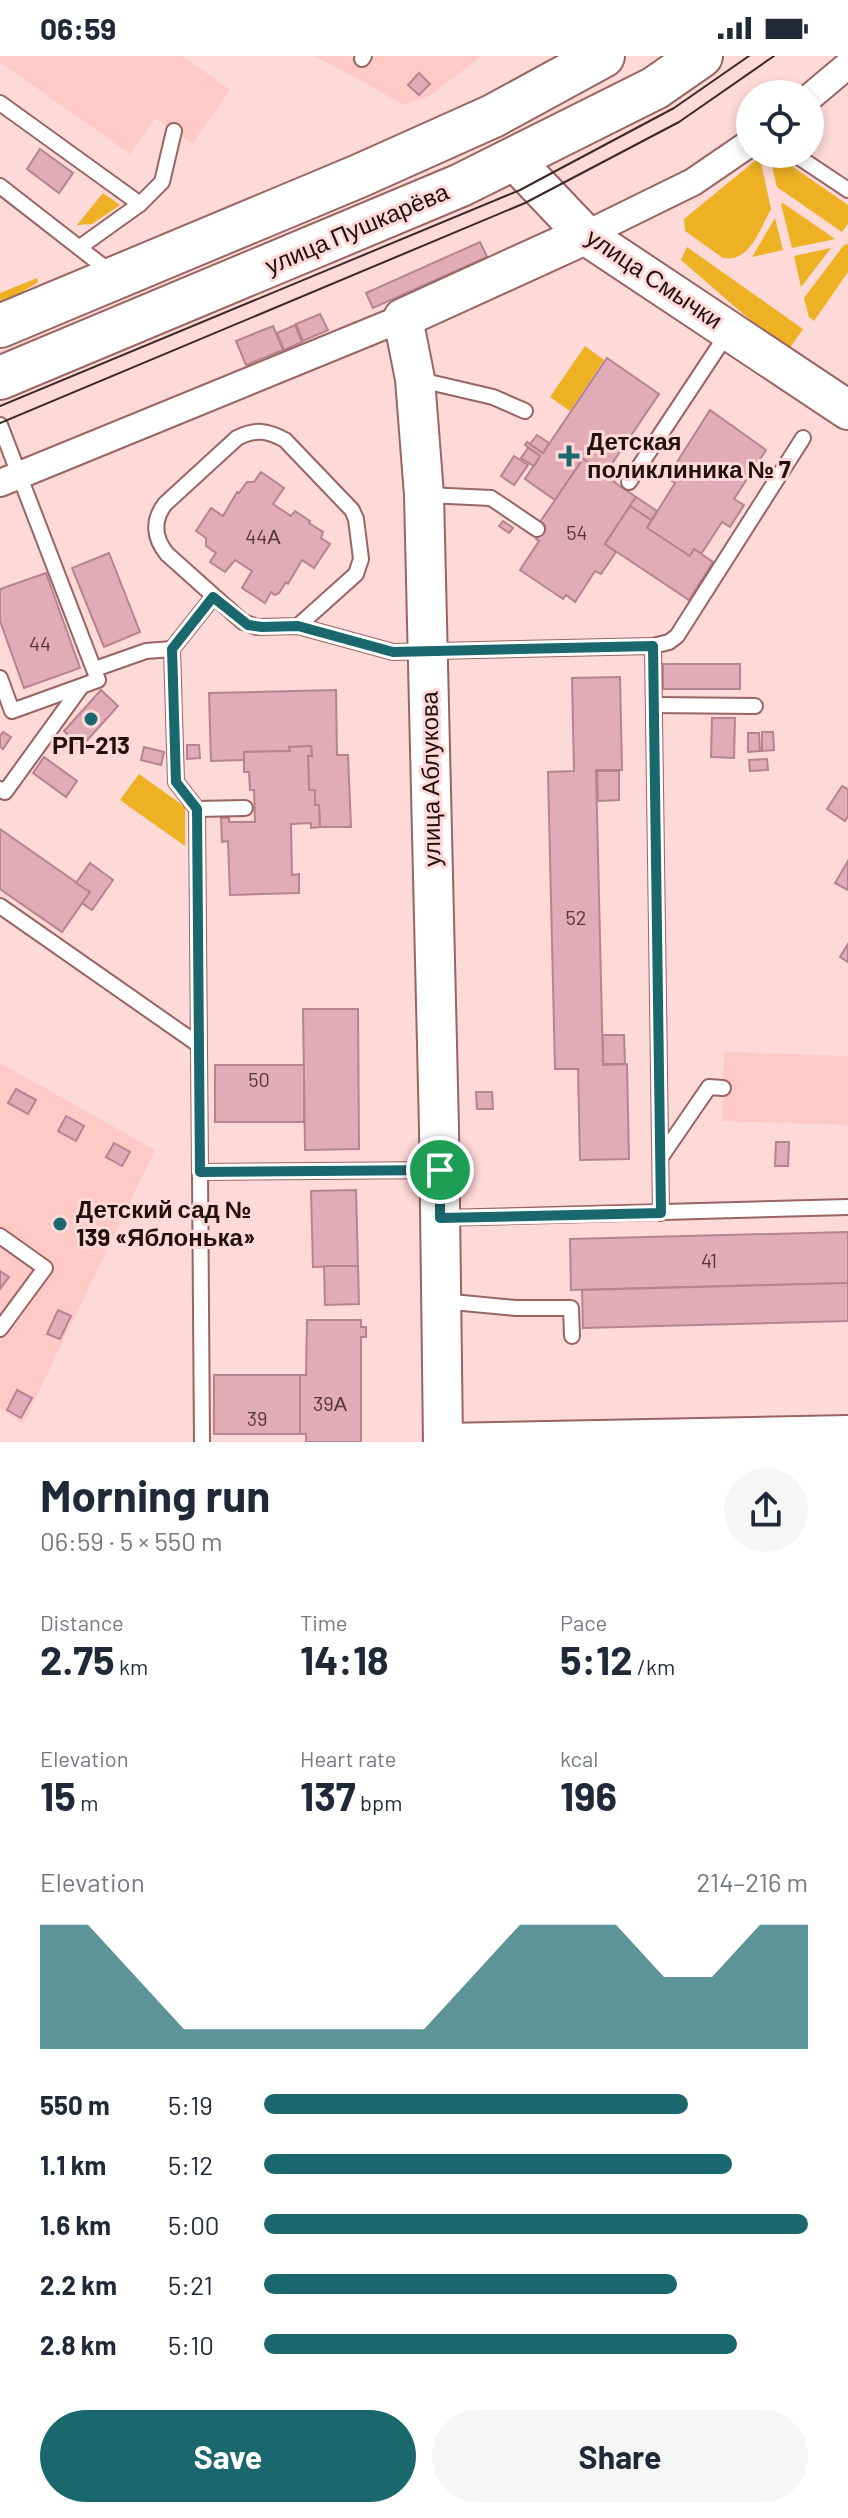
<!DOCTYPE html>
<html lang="en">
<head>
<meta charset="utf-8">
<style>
  :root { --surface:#fff; --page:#f6f6f7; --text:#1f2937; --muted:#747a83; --accent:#1a676d }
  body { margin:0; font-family:Barlow,sans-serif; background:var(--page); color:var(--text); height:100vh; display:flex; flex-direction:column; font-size:30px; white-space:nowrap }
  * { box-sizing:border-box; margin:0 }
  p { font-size:26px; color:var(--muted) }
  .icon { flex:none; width:44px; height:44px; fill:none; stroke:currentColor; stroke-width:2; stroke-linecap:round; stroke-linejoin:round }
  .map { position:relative; height:1386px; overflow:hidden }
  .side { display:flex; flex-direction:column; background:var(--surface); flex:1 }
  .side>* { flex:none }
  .controls { position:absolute; left:736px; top:24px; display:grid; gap:16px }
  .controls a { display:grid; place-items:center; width:88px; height:88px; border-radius:50%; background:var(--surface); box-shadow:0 4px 12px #0003; font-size:40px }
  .pin { position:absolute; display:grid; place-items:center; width:68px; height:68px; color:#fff; margin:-34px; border:4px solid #fff; border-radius:50%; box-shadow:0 2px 8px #0007 }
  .round { display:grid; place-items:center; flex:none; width:84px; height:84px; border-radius:42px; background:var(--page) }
  .summary { display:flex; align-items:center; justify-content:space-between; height:136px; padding:0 40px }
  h1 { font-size:44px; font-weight:700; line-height:60px }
  .metrics { display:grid; grid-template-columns:repeat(3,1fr); gap:12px; height:136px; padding:8px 40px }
  .metrics div { display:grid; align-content:center }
  .metrics b { font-size:40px; font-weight:700 }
  .metrics small { font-size:22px; font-weight:400 }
  .metrics p { font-size:22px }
  .chart { height:224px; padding:16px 40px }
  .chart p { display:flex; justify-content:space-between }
  .chart svg { width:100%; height:144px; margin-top:8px; fill:var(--accent); opacity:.7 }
  .cta { display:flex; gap:16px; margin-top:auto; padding:16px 40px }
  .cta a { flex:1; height:92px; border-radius:48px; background:var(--accent); color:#fff; font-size:32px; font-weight:700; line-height:92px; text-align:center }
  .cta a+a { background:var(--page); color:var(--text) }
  ul { padding:0 40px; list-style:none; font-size:26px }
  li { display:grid; grid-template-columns:128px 96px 1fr; align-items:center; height:60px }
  li i { height:20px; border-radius:10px; background:var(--accent) }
  .status { display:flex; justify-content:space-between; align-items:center; height:56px; padding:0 40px; background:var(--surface); direction:ltr }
  .status svg { height:22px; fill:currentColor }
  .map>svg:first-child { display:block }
</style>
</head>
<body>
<div class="status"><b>06:59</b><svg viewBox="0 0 49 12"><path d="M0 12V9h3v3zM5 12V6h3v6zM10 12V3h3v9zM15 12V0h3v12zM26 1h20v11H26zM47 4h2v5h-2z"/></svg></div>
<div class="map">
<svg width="848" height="1386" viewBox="0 0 848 1386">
  <rect width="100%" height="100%" fill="#fdd9d7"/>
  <g fill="#ffc9c6">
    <polygon points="0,0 182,0 230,34 192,88 155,62 130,98 0,6"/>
    <polygon points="314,0 482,0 429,40 403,49 377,33"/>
    <polygon points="724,996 848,1000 848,1069 722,1065"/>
    <polygon points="0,1007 155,1094 23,1368 0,1352"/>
  </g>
  <g fill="#edb123">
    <polygon points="780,102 848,149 848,168 842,176 777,131 770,103"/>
    <path d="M756 104 761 107 771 153C760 172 750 207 723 202L685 175 684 163Z"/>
    <polygon points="103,137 120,149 92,168 77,169"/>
    <polygon points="783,147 835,183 792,192 781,148"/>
    <polygon points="775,162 783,194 752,201"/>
    <polygon points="848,188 848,216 814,265 809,261 804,242 844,189"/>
    <polygon points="687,191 803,273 787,296 681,204"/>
    <polygon points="831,192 801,231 794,200"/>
    <polygon points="37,222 38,226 0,250 0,237"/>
    <polygon points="585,290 604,304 570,355 550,341"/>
    <polygon points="139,718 185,751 185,790 120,744"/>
  </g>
  <g fill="#e2abb8" stroke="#b88390" stroke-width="2">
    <polygon points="419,17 430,28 419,39 408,29"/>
    <polygon points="40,93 73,117 59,137 27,113"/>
    <polygon points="480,186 487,201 373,252 366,237"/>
    <polygon points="320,258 328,274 303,285 296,268"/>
    <polygon points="295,269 302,286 284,294 277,277"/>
    <polygon points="273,270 283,294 246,309 236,285"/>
    <polygon points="607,302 659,338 605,418 583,403 555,444 525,423 540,400 525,389 527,386 543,397"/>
    <polygon points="710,354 766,394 734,443 744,449 730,471 722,466 701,498 694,493 690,500 647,472 675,427 667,422"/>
    <polygon points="537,379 549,387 543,397 530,388"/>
    <polygon points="528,392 540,400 534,410 521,402"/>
    <polygon points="514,400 528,409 514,429 501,420"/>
    <polygon points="583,403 616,424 614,426 636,441 605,488 616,496 601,518 595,515 575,546 566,539 563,543 520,514 539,485 536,483 545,470 540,466"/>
    <polygon points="261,416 284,432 273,448 291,460 295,455 310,465 309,467 323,476 321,482 330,488 314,512 302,504 288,528 286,526 279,537 275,539 271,536 265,547 242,532 252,515 235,504 225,516 210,506 216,497 206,490 206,482 196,475 211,452 223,460 237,436 239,437 247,426 254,426"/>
    <polygon points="636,441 657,455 651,464 630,450"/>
    <polygon points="630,450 651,464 647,472 690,500 694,493 713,506 689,544 605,488"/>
    <polygon points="503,465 513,472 509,477 499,470"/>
    <polygon points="109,497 140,576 104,591 72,512"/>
    <polygon points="46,517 80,612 24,632 0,565 0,533"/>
    <rect x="663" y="608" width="77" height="25"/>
    <polygon points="620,621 622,714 596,714 603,1009 627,1008 629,1103 580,1104 578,1013 555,1013 548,716 574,715 572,622"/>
    <polygon points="101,634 118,650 81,691 64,675"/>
    <polygon points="336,634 337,699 348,699 351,771 320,771 319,749 315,749 315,734 309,734 308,700 312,700 311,690 289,691 290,695 244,696 244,704 211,705 209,637"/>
    <polygon points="712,662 735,662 734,702 711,701"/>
    <polygon points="3,676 11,681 3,693 0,691 0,680"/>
    <polygon points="762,676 773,676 774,694 762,695"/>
    <polygon points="748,677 759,677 760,695 748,696"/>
    <polygon points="187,689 199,689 200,702 187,703"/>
    <polygon points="311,690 312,700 308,700 309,734 315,734 315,749 319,749 320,771 311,772 311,767 291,768 292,819 299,818 299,837 230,839 228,785 222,786 221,762 229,762 229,766 255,766 254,734 250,734 249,716 244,716 244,696 290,695 289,691"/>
    <polygon points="144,691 164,696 161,709 141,704"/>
    <polygon points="44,701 77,725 66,741 33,717"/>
    <polygon points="767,703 768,714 750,715 749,704"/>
    <polygon points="597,715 619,715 619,744 598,745"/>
    <polygon points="842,730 848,733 848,760 845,765 827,753"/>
    <polygon points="0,773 90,836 62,876 0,833"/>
    <polygon points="848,805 848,834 835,827"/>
    <polygon points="90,807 113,824 92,854 82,847 90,836 76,827"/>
    <polygon points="848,888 848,906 840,901"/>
    <polygon points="303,953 358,953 359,1093 305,1094"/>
    <polygon points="603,979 624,979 625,1008 603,1008"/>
    <rect x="215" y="1009" width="89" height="57"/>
    <polygon points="16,1033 36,1044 28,1058 8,1047"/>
    <polygon points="476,1036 492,1036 493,1053 477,1053"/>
    <polygon points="66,1060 84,1070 76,1085 58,1075"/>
    <polygon points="776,1086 789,1086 788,1110 775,1110"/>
    <polygon points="114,1087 130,1096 122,1110 106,1101"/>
    <polygon points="356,1134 358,1210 313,1211 311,1135"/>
    <polygon points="848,1176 848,1227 571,1234 570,1183"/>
    <polygon points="324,1210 358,1210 359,1248 325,1249"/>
    <polygon points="0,1215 9,1221 0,1233"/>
    <polygon points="848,1227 848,1265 583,1272 582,1234"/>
    <polygon points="58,1254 71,1260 60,1283 47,1278"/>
    <polygon points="307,1264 361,1264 361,1271 366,1271 366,1281 361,1281 361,1386 306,1386 306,1378 300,1378 300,1319 306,1319"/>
    <rect x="214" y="1319" width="86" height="59"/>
    <polygon points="17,1334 32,1342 21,1362 7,1354"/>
  </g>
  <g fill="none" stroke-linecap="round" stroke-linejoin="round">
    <defs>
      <g id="lane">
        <polyline points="362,3 364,0"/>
        <polyline points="0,47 140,148"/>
        <polyline points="794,98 848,134"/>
        <polyline points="0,130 113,218"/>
        <polyline points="80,191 140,148 162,126 174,75"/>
        <polyline points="416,323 493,341 525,355"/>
        <polyline points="0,369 98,624 12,655 0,622"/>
        <polyline points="629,426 729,275"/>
        <polyline points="427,439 491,442 537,473"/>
        <polyline points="213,541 172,593 176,726 197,753 200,1116 440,1114"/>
        <path d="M298 570 356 518 361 503 356 463 352 454 285 384C267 374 254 373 237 382L165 448C152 465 154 482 167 498L243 566 257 571 298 570 393 596 653 590 661 1157"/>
        <polyline points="653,590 669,586 677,580 803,382"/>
        <polyline points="95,613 146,595 172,593"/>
        <polyline points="654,649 755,650"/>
        <polyline points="0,733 5,736 81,631"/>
        <polyline points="197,753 245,752"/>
        <polyline points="0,850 199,989"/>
        <polyline points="661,1101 709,1031 723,1032"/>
        <polyline points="200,1116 202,1386"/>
        <polyline points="441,1162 848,1151"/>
        <polyline points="0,1180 45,1212 0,1273"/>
        <polyline points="442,1245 516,1252 571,1252 572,1280"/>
      </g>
      <g id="street">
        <polyline points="810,41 848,9"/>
        <polyline points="585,179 693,126 750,87"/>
        <polyline points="0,427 403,262"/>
        <polyline points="443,1381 848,1373"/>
      </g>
      <g id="secondary">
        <polyline points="513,103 585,179 848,354"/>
        <polyline points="443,1386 439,1073 424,439 415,323 403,262 585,179"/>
      </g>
      <g id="primary">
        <polyline points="0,270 359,120 493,60 603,0"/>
        <polyline points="0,322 461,129 655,32 701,0"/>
      </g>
    </defs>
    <use href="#lane" stroke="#986562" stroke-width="18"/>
    <use href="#street" stroke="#986562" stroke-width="30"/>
    <use href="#secondary" stroke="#986562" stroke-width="42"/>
    <use href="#primary" stroke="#986562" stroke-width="46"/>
    <use href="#lane" stroke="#fff" stroke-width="14"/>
    <use href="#street" stroke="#fff" stroke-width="26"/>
    <use href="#secondary" stroke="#fff" stroke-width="38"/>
    <use href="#primary" stroke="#fff" stroke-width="42"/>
    <g stroke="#3d2727" stroke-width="2">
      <polyline points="0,350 520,134 674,52 749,0"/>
      <polyline points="0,367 525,147 679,66 774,0"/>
    </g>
  </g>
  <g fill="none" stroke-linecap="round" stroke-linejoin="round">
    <defs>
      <polygon id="route" points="213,541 248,569 262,571 298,570 393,596 653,590 661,1157 440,1162 440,1114 200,1116 197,753 176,726 172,593"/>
    </defs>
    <use href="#route" stroke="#fff" stroke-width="16"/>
    <use href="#route" stroke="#1a676d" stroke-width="10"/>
  </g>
  <g fill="#1a676d" stroke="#fdd9d7" stroke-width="3">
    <path d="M565 388h8v8h8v8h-8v8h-8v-8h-8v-8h8z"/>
    <circle cx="91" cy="663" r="8"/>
    <circle cx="60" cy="1168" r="8"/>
  </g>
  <g text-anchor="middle" stroke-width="6" stroke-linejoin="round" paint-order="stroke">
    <g font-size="20" fill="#54373a">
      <text x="577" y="484">54</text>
      <text x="263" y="488">44А</text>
      <text x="40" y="595">44</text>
      <text x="576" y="869">52</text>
      <text x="259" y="1031">50</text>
      <text x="709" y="1212">41</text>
      <text x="330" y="1355">39А</text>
      <text x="257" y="1370">39</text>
    </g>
    <g font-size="24" fill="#241010" stroke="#fdd9d7">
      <text transform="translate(357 173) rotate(-23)" y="8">улица Пушкарёва</text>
      <text transform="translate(654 223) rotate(34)" y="8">улица Смычки</text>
      <text transform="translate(431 723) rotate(-91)" y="8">улица Аблукова</text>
    </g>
    <g font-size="24" font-weight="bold" fill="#241010" stroke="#fdd9d7" text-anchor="start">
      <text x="587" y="394">Детская<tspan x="587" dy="28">поликлиника № 7</tspan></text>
      <text x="91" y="698" text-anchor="middle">РП-213</text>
      <text x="76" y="1162">Детский сад №<tspan x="76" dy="28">139 «Яблонька»</tspan></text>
    </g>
  </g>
</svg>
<div class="controls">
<a><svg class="icon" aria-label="locate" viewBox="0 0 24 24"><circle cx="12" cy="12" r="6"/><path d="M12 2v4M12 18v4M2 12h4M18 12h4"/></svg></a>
</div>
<div class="pin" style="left:440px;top:1114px;background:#1e9e55"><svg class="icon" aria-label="arrive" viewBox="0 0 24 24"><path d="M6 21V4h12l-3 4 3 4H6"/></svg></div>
</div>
<section class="side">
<div class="summary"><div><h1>Morning run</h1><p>06:59 · 5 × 550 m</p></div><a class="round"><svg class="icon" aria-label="share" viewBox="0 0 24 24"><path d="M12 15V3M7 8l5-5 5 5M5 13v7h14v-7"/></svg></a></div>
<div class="metrics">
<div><p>Distance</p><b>2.75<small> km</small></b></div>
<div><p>Time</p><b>14:18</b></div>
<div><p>Pace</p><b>5:12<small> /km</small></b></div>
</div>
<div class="metrics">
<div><p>Elevation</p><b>15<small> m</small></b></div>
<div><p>Heart rate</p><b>137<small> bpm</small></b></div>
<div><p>kcal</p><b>196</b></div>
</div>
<div class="chart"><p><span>Elevation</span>214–216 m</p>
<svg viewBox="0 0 160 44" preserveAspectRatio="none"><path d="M0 44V6L10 6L20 22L30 38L40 38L50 38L60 38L70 38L80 38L90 22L100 6L110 6L120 6L130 22L140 22L150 6L160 6V44z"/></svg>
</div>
<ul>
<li><b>550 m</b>5:19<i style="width:78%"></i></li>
<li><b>1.1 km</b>5:12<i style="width:86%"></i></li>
<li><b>1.6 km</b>5:00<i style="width:100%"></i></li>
<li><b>2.2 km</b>5:21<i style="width:76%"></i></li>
<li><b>2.8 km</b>5:10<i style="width:87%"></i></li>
</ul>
<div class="cta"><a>Save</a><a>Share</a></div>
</section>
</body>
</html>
